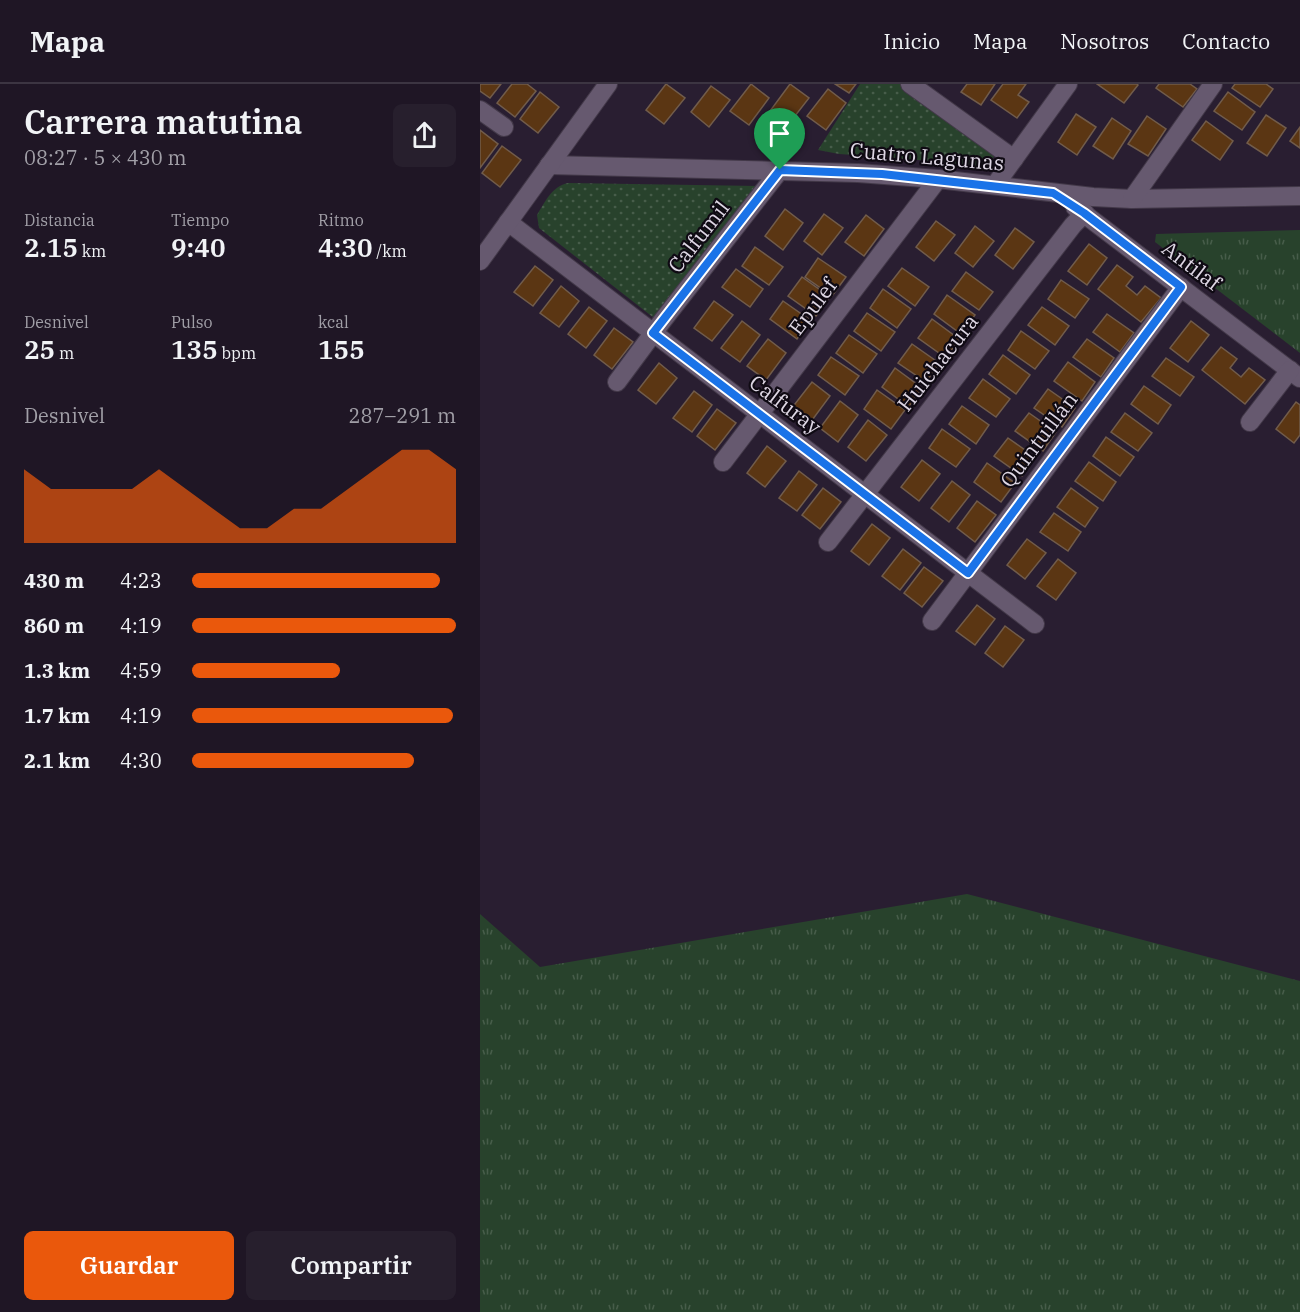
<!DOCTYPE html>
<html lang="es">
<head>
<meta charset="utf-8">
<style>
  :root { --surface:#1f1625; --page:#271f2d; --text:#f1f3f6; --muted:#a19fa7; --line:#3c3542; --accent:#ea580c }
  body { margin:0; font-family:"IBM Plex Serif",serif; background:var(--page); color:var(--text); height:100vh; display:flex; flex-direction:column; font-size:22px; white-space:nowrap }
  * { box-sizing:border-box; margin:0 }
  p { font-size:20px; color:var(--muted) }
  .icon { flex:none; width:33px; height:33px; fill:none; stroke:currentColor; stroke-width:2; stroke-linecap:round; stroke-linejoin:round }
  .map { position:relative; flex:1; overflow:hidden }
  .sheet { display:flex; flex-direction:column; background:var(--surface); width:480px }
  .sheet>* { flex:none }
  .pin { position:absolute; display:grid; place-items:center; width:51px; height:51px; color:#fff; margin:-62px -26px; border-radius:50% 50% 50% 0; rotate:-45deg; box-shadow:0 0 6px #0007 }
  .pin .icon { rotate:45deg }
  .round { display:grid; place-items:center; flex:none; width:63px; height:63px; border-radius:9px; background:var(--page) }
  .head { display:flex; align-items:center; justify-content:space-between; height:102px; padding:0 24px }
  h1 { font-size:33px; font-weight:600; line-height:45px }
  .stats { display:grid; grid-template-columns:repeat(3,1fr); gap:9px; height:102px; padding:6px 24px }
  .stats div { display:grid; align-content:center }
  .stats b { font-size:26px; font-weight:600 }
  .stats small { font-size:16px; font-weight:400 }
  .stats p { font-size:16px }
  .chart { height:168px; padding:12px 24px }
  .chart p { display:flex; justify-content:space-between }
  .chart svg { width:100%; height:108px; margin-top:6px; fill:var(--accent); opacity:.7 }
  .button { display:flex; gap:12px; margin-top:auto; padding:12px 24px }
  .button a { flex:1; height:69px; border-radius:9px; background:var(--accent); color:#fff; font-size:24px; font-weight:600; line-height:69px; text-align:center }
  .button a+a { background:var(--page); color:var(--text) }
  ul { padding:0 24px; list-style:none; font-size:20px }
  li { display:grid; grid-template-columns:96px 72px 1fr; align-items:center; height:45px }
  li i { height:15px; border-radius:8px; background:var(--accent) }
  header { display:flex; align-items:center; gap:36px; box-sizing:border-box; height:84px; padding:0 30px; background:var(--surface); border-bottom:2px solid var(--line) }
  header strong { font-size:28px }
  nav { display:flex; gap:33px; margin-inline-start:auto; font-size:21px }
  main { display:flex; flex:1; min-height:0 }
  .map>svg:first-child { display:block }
</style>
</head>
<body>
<header>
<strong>Mapa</strong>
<nav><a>Inicio</a><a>Mapa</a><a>Nosotros</a><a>Contacto</a></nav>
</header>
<main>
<section class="sheet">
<div class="head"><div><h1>Carrera matutina</h1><p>08:27 · 5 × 430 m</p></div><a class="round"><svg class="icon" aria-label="share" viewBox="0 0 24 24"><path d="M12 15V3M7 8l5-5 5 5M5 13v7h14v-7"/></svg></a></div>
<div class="stats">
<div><p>Distancia</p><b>2.15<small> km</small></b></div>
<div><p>Tiempo</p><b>9:40</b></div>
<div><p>Ritmo</p><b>4:30<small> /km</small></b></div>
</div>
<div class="stats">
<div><p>Desnivel</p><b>25<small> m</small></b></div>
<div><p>Pulso</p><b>135<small> bpm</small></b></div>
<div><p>kcal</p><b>155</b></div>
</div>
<div class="chart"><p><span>Desnivel</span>287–291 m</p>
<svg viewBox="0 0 160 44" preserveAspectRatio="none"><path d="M0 44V14L10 22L20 22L30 22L40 22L50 14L60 22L70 30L80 38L90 38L100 30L110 30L120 22L130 14L140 6L150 6L160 14V44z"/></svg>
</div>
<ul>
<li><b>430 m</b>4:23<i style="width:94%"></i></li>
<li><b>860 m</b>4:19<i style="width:100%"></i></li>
<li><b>1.3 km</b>4:59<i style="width:56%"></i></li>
<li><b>1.7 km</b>4:19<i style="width:99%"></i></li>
<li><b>2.1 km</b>4:30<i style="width:84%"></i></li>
</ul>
<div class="button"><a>Guardar</a><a>Compartir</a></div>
</section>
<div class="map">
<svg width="820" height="1228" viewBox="0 0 820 1228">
  <defs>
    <pattern id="grass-tufts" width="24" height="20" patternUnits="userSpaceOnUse" patternTransform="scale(1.5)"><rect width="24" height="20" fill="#28422c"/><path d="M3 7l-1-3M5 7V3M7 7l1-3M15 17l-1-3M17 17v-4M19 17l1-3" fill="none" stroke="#475d4a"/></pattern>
    <pattern id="park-dots" width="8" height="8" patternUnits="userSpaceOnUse" patternTransform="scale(1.5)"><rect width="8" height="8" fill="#28422c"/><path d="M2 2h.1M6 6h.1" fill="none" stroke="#475d4a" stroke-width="1.8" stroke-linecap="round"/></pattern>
  </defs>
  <rect width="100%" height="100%" fill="#291e31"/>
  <g fill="url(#grass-tufts)">
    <polygon points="820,146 820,269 675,158 676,150"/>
    <polygon points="487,810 820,897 820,1228 0,1228 0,830 60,883"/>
  </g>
  <g fill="url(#park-dots)">
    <polygon points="380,0 421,0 512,66 514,72 511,80 504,83 429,75 359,70 338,66"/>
    <path d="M88 99 279 102 174 234 59 144 57 131C65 118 72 102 88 99Z"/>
  </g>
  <g fill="#5b3613" stroke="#715c4b" stroke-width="1.5">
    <polygon points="0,0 21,0 10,14 0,7"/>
    <polygon points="32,0 47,0 56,7 35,33 17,19"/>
    <polygon points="186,0 205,14 184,40 166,26"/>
    <polygon points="271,0 289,14 269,41 250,27"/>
    <polygon points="310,0 329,14 308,41 290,27"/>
    <polygon points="355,0 376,0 369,9"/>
    <polygon points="487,0 515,0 501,21 481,8"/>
    <polygon points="523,0 546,0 538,11 549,18 537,34 511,16"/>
    <polygon points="617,0 657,0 658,1 644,19"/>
    <polygon points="679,0 710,0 717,5 703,23 676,4"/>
    <polygon points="755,0 786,0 793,5 780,23 752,4"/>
    <polygon points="231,2 250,16 229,43 211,28"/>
    <polygon points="348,5 366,19 346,46 327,32"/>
    <polygon points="60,8 79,23 58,49 40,35"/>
    <polygon points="748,8 775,28 762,46 734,27"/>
    <polygon points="596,30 616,43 597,71 578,58"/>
    <polygon points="786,31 806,44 787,72 767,59"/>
    <polygon points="667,32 686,45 668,72 648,60"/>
    <polygon points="632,34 651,47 633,75 613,62"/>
    <polygon points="726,37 753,57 740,76 712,56"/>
    <polygon points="820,43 820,64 810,57"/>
    <polygon points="0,46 18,60 0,84"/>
    <polygon points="22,62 41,76 20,103 2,89"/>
    <polygon points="305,125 323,139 303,166 285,152"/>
    <polygon points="344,130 363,144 342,171 324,157"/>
    <polygon points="386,131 404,145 384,172 365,158"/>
    <polygon points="456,137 475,151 454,177 436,163"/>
    <polygon points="495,142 514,157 493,183 475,169"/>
    <polygon points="535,144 554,158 533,185 515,171"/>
    <polygon points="609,160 627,174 607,201 588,187"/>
    <polygon points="275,163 303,183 289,201 262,182"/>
    <polygon points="338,174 366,193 352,212 325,193"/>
    <polygon points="637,181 653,193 646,202 657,211 665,202 681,214 661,238 618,205"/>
    <polygon points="55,182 73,196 53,222 34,208"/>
    <polygon points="422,184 449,203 435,222 408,202"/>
    <polygon points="256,185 283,205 270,223 242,203"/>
    <polygon points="486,188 513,208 499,226 472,207"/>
    <polygon points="322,193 350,213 336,232 308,212"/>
    <polygon points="581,196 609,215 595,234 568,215"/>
    <polygon points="81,202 99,217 79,243 60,229"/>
    <polygon points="403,205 431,225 417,244 390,224"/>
    <polygon points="467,211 495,231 481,250 454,230"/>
    <polygon points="234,217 253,231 232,257 214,244"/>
    <polygon points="303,217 330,236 317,255 290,235"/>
    <polygon points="109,223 127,237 106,264 88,250"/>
    <polygon points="562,223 589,242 575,261 548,241"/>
    <polygon points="387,229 415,248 401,267 374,247"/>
    <polygon points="627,230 654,249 640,268 613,248"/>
    <polygon points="452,235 479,255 466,274 438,254"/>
    <polygon points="262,237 280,251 260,278 241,264"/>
    <polygon points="711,237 729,251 708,278 690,264"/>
    <polygon points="134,244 153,258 132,285 114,271"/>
    <polygon points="541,247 569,267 555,285 528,266"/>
    <polygon points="369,251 397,270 383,289 356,269"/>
    <polygon points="288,255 306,269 286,296 267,282"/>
    <polygon points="607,255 634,274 621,293 593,273"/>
    <polygon points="432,260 459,279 446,298 418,279"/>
    <polygon points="741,263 757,275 750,284 761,293 769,284 785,296 765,320 722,286"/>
    <polygon points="523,271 550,291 536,310 509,290"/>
    <polygon points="351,273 379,292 365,311 338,291"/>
    <polygon points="686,274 714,293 700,312 672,292"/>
    <polygon points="588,278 615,298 602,317 574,297"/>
    <polygon points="179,279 197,294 176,320 158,306"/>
    <polygon points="415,284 442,304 429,323 402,303"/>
    <polygon points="503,295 530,315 516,333 489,314"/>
    <polygon points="332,298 350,312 330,339 311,325"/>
    <polygon points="664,302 691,321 678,340 651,320"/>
    <polygon points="568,305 595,324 582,343 554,324"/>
    <polygon points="397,306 425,326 411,345 384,325"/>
    <polygon points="214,307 232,321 212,348 193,334"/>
    <polygon points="360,317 378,331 358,358 340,344"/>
    <polygon points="816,318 820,321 820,351 814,359 796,345"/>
    <polygon points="482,322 509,341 496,360 469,340"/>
    <polygon points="237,325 256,339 235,366 217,352"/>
    <polygon points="549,329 576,348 563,367 535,347"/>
    <polygon points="645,329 672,349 658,367 631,348"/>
    <polygon points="388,336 407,351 386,377 368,363"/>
    <polygon points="462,345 490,365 476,383 449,364"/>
    <polygon points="626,353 654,373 640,392 613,372"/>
    <polygon points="528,354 555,373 542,392 514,372"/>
    <polygon points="287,362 306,377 285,403 267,389"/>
    <polygon points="442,376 460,390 439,417 421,403"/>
    <polygon points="609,378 636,398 623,417 595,397"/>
    <polygon points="507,379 535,399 521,418 494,398"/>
    <polygon points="319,387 337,401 317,427 299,414"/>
    <polygon points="472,397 490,411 469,438 451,424"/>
    <polygon points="343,404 361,418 340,445 322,431"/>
    <polygon points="591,404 618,424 605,443 577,423"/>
    <polygon points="497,417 516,431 495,458 477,444"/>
    <polygon points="574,429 601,448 588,467 560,448"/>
    <polygon points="392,440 410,454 389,481 371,467"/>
    <polygon points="547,455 566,469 545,495 527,481"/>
    <polygon points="423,465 441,479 420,506 402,492"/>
    <polygon points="578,475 596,489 576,516 557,502"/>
    <polygon points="444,483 463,497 442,523 424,509"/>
    <polygon points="497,521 515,535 495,561 476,547"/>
    <polygon points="525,542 544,556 523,583 505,569"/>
  </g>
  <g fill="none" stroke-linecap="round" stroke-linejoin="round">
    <defs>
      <g id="street">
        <polyline points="430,0 534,75"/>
        <polyline points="0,26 24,43"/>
        <polyline points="69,81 378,89 458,95 613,113 652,115 820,112"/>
        <polyline points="515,101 588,0"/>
        <polyline points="652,115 733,0"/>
        <polyline points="595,123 820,294"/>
        <polyline points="28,138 555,540"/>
        <polyline points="0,177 128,0"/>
        <polyline points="137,298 183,236 300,86"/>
        <polyline points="770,338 810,286"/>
        <polyline points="243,378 458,95"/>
        <polyline points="348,458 593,141 605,129"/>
        <polyline points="452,537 701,203"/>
      </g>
    </defs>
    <use href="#street" stroke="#433949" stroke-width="20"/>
    <use href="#street" stroke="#66596f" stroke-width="18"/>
  </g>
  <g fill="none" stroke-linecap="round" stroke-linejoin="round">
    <defs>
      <polygon id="route" points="300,86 402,90 573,109 604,129 701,203 488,489 173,249"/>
    </defs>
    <use href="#route" stroke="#fff" stroke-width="12"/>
    <use href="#route" stroke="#1a73e8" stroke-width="8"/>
  </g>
  <g text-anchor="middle" stroke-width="4.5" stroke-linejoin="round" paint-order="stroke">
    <g font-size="21" fill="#ddd6e3" stroke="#0f0a13">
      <text transform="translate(447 73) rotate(5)" y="7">Cuatro Lagunas</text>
      <text transform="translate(219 153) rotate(-52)" y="7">Calfumil</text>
      <text transform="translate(711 182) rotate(37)" y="7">Antilaf</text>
      <text transform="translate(333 223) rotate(-53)" y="7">Epulef</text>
      <text transform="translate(458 279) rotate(-52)" y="7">Huichacura</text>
      <text transform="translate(305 321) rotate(37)" y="7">Calfuray</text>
      <text transform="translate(559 356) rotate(-53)" y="7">Quintuillán</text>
    </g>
  </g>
</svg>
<div class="pin" style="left:300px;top:86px;background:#1e9e55"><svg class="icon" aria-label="arrive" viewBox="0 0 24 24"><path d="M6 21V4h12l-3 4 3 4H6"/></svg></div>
</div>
</main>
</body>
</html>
